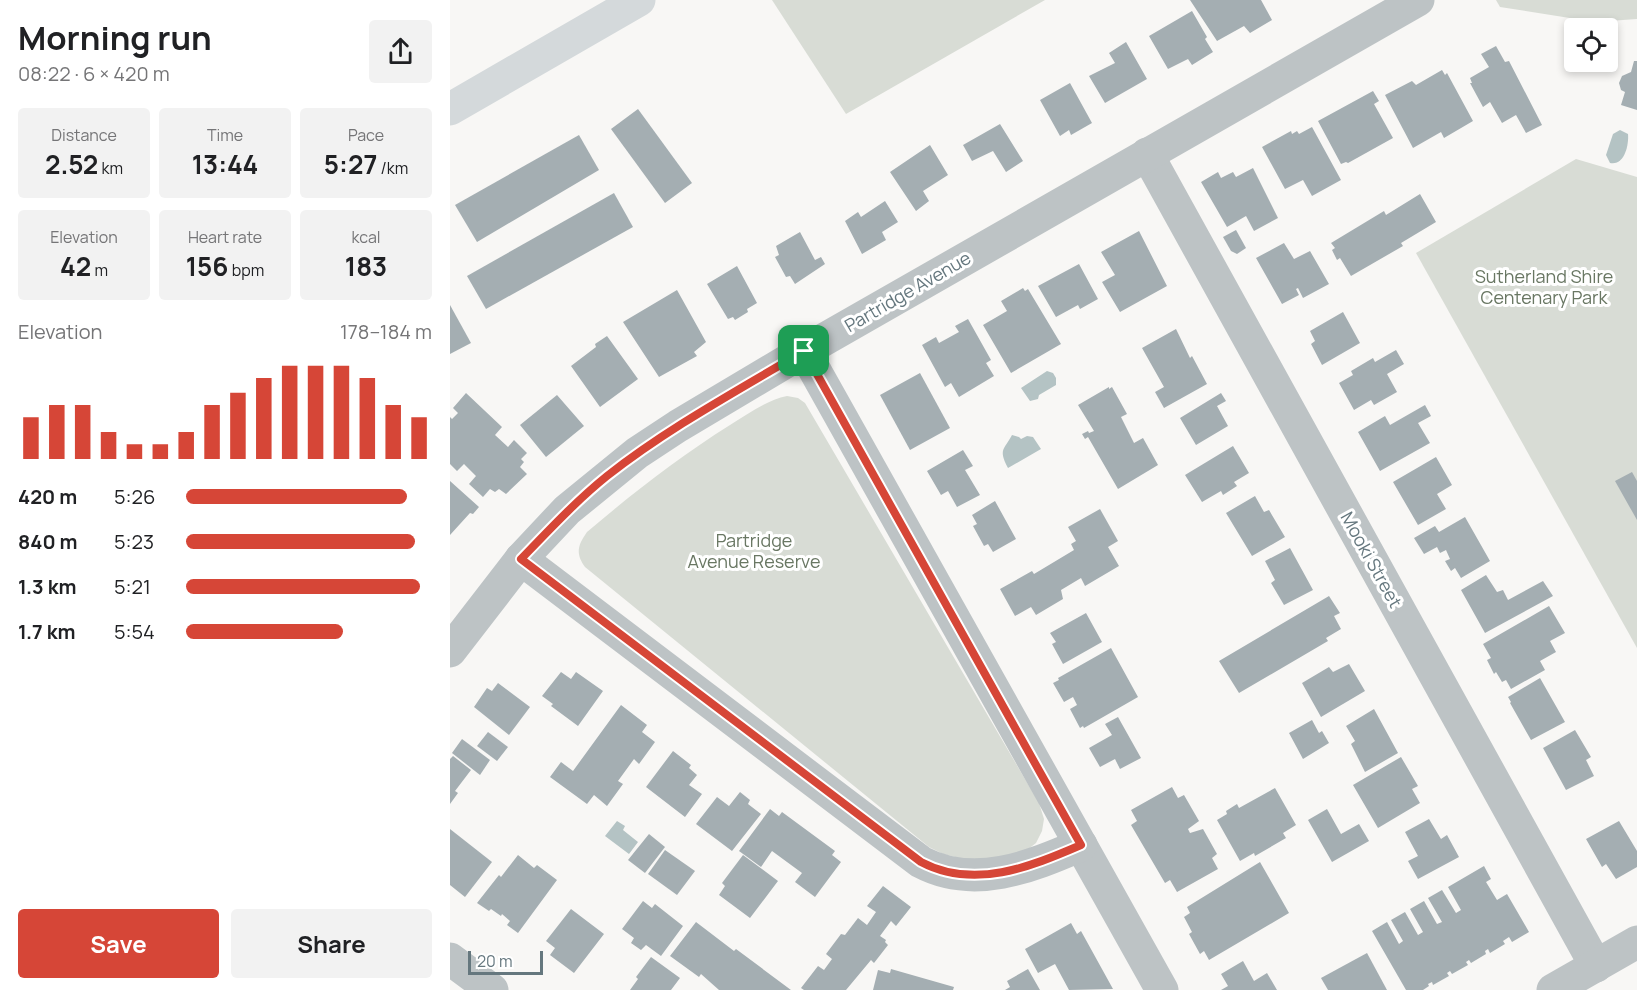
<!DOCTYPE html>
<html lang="en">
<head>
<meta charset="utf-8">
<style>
  :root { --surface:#fff; --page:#f2f2f2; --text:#202124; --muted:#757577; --accent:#d64637 }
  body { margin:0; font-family:Manrope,sans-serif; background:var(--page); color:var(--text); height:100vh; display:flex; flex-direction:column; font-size:22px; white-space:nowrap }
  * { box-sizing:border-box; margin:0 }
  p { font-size:20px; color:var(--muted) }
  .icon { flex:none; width:33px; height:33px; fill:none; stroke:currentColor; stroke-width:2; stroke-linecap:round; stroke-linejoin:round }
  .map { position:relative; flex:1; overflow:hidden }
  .drawer { display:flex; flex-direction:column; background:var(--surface); width:450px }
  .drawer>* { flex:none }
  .fabs { position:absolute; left:1114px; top:18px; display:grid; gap:12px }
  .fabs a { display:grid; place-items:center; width:54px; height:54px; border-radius:6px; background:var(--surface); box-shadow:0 3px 9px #0003; font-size:30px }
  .scale { position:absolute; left:18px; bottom:15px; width:75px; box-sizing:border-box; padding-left:6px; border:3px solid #65777e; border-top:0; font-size:16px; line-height:21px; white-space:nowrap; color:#65777e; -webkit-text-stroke:4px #fff; paint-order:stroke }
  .pin { position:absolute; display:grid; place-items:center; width:51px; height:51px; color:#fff; margin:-26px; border-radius:12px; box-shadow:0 3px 9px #0006 }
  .round { display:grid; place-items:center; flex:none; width:63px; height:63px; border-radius:6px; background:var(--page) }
  .head { display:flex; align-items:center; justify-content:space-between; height:102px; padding:0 18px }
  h1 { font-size:33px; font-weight:700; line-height:45px }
  .stats { display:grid; grid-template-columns:repeat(3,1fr); gap:9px; height:102px; padding:6px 18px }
  .stats div { display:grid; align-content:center; border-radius:6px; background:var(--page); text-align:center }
  .stats b { font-size:26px; font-weight:700 }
  .stats small { font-size:16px; font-weight:400 }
  .stats p { font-size:16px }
  .chart { height:168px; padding:12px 18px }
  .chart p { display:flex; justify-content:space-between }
  .chart svg { width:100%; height:108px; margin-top:6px; stroke:var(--accent); stroke-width:6 }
  .cta { display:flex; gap:12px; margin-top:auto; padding:12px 18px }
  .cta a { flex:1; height:69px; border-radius:6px; background:var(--accent); color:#fff; font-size:24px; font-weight:700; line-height:69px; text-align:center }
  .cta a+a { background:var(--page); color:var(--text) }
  ul { padding:0 18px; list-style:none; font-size:20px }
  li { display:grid; grid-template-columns:96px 72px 1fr; align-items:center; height:45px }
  li i { height:15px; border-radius:8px; background:var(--accent) }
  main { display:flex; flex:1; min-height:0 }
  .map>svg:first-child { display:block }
</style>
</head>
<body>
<main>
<section class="drawer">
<div class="head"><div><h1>Morning run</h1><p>08:22 · 6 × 420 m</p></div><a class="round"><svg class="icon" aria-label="share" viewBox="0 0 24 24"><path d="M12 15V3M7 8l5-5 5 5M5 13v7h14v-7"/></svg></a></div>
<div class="stats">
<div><p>Distance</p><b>2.52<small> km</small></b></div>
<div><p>Time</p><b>13:44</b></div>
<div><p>Pace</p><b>5:27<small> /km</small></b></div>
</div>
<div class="stats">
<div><p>Elevation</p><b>42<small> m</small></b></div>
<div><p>Heart rate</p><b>156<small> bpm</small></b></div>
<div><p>kcal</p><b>183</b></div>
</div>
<div class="chart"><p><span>Elevation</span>178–184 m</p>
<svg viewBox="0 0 160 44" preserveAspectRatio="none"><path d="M5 44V27M15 44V22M25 44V22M35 44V33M45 44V38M55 44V38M65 44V33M75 44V22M85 44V17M95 44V11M105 44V6M115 44V6M125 44V6M135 44V11M145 44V22M155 44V27"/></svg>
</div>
<ul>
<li><b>420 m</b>5:26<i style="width:90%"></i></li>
<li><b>840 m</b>5:23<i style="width:93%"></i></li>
<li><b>1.3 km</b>5:21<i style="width:95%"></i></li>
<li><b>1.7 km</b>5:54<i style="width:64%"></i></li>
</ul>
<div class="cta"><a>Save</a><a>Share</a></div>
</section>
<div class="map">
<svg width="1187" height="990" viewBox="0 0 1187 990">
  <rect width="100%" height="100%" fill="#f8f7f5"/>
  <g fill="#d8dcd5">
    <polygon points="322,0 595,0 396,114"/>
    <polygon points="1046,0 1187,0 1187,19 1145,22 1050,7"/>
    <polygon points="1126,159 1187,177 1187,648 966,253"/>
    <path d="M337 396 348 398 355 403 589 803 594 819 592 831 586 843 572 854 526 862 493 854 479 847 135 567C125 553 128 545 137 532 183 493 229 457 280 425 298 414 317 400 337 396Z"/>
  </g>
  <g fill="#b4c3c4">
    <path d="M1170 130 1178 134C1179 146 1174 166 1160 163L1156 155 1163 134Z"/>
    <polygon points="597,371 603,373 606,378 606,385 589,395 588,399 580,401 571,388"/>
    <path d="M562 435 569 437 571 439 577 436 583 437 591 449 558 468C548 449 554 450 562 435Z"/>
    <polygon points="167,821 175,826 173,830 188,842 179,854 155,836"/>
  </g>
  <g fill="#a4aeb2">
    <polygon points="740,0 811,0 822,20 800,33 794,26 767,41"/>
    <polygon points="742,11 757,37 755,39 763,52 742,65 738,59 718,69 699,36"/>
    <polygon points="676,42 697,79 655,103 639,76 665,63 659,53"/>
    <polygon points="1046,46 1055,62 1059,61 1092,125 1076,133 1066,115 1052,123 1040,102 1033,107 1020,83 1022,83 1020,78 1039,67 1031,54"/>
    <polygon points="1184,61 1187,61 1187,110 1171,105 1175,92 1171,90 1169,83 1172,76 1181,72"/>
    <polygon points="992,70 995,75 997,73 1023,121 994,138 991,132 963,148 935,95 962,81 966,85"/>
    <polygon points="620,83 642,123 621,135 619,130 610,136 590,100"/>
    <polygon points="923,91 929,101 924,104 943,138 898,163 896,162 891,164 868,121"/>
    <polygon points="188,109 242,183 215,203 161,129"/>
    <polygon points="550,124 573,161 556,172 543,151 522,161 513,145"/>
    <polygon points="862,127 891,180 862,196 853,180 835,189 812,147 841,131 842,134 847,131 849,134"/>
    <polygon points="129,135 149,170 27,242 5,205"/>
    <polygon points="480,145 498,175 473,191 479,201 466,211 440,172"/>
    <polygon points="803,168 828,218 804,231 796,216 777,227 751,182 768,172 771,178 783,172 786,177"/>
    <polygon points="164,193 183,227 36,309 17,276"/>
    <polygon points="970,194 986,222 951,243 953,246 901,276 890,258 887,260 882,250 885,248 881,243 934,211 936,215"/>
    <polygon points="435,201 448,222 432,232 436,240 412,254 395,221 408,212 411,217"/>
    <polygon points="786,230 796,248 787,254 781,251 773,237"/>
    <polygon points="689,231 717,286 670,312 652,282 665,275 651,252"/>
    <polygon points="350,232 365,260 371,257 375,264 345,284 340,276 336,277 325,257 329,255 326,246"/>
    <polygon points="834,243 844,259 860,251 879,284 853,298 848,288 846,289 849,295 832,304 806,258"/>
    <polygon points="629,264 648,299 630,309 628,305 606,317 588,286"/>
    <polygon points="287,266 307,303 297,309 298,312 285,320 283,317 278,319 257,284"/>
    <polygon points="573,288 575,291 578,289 611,344 561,373 533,325 557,311 551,301"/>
    <polygon points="227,290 256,342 244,352 247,356 209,377 173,322"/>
    <polygon points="0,305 21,343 0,354"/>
    <polygon points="893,312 910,343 872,365 861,344 865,341 860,331"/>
    <polygon points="518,319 541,360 536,363 544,376 509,397 501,383 495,387 472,345 486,337 489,343 509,332 505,326"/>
    <polygon points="726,329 740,358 742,356 757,384 714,408 705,392 714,387 692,348"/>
    <polygon points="157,336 188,379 150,407 121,366 146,347 145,344"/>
    <polygon points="946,350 954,364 937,374 947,392 924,405 921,400 904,410 889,383 903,375 901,371 923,358 925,362"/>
    <polygon points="470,373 500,428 460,450 430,395"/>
    <polygon points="659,387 659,389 662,387 677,414 671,417 684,443 693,438 708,465 668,489 638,437 635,439 632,434 638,431 639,433 644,431 628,405"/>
    <polygon points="16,393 52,427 45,435 58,447 64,440 77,453 71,459 74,462 70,467 77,474 56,494 49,489 45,492 40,489 33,497 19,484 26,476 14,464 7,471 0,464 0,417 2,419 8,413 3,408"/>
    <polygon points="771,393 776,401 767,406 778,426 746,445 730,418"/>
    <polygon points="107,395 134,426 96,457 70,425"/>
    <polygon points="975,405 981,416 968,423 980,443 930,471 908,432 935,416 940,425"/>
    <polygon points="783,446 799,473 784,482 787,486 773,495 771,491 752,502 735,475"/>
    <polygon points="513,450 523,466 515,470 530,495 507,507 498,491 491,495 477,471"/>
    <polygon points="986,457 1002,485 987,494 996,509 968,525 943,482"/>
    <polygon points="1182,472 1187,481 1187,520 1165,481"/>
    <polygon points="0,481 29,507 23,514 20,513 0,535"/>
    <polygon points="805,496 814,512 819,510 835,537 802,556 776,513"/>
    <polygon points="545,501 566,539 543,552 538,544 534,546 523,526 527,524 522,515"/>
    <polygon points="650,509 668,541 658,547 669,566 635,586 631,578 611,590 613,599 586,615 581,607 565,616 550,589 582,571 584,574 624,550 621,544 626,541 618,527"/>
    <polygon points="1015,517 1040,561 1011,578 1005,568 1001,571 995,561 1000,559 996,550 990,553 987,547 974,554 964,538 985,526 989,532"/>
    <polygon points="840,548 863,590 834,605 821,583 825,580 815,561"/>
    <polygon points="1036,575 1047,592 1053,590 1058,600 1093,581 1103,596 1035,633 1011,590"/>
    <polygon points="879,596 890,613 884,616 891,629 876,638 878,641 789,693 769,661"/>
    <polygon points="1099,606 1115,633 1100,641 1106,652 1090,661 1095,670 1061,689 1056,680 1052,682 1046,672 1044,674 1037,660 1041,658 1033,644"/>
    <polygon points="636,613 652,642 613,664 602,644 606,642 600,633"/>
    <polygon points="661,648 688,697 634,728 633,726 630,728 620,709 627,705 623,697 614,702 603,683 609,680 608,678"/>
    <polygon points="899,664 915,691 871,717 852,683 879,667 883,672"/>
    <polygon points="111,672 121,679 126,672 153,691 128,726 101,706 103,704 92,696"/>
    <polygon points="1090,678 1115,722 1081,740 1060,703 1061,702 1058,697"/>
    <polygon points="48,683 80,707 59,735 24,707 37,688 42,691"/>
    <polygon points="171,705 197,725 192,732 205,742 189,764 184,759 168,781 173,784 157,806 144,795 137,804 100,777 111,762 123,771"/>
    <polygon points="924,709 948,753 915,772 901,744 905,741 896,726"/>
    <polygon points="668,717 691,758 670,769 665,759 650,767 639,748 662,735 655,724"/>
    <polygon points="862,720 869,733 872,731 879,743 853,759 839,733"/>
    <polygon points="1125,730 1141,757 1136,760 1144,776 1116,790 1093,748"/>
    <polygon points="38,732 58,747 47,761 27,746"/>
    <polygon points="12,739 40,760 30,775 2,753"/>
    <polygon points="223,751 241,765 239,768 247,775 239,785 252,794 235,817 196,787"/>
    <polygon points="3,756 21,770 5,791 8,793 0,804 0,759"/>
    <polygon points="951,757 968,786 962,789 970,803 928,828 903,785"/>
    <polygon points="722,787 728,798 734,795 749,821 738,829 740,833 753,829 767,854 762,858 768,869 727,892 720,880 715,883 681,825 687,821 681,810"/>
    <polygon points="825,788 846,825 833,833 836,838 805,856 804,853 790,861 767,820 777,814 776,811 787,804 789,808"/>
    <polygon points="290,792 300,800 298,804 311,814 282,851 246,824 267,797 279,806"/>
    <polygon points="320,809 329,816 332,812 385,851 382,855 391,862 365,897 345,882 352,873 322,851 311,867 289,851"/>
    <polygon points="877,809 891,834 909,824 919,841 882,862 858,820"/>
    <polygon points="979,819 991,839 997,835 1009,857 968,879 958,861 968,856 955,832"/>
    <polygon points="1169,821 1187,851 1187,867 1166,879 1156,864 1152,867 1136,839"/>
    <polygon points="0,829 42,862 15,897 0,885"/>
    <polygon points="199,834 215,847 195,873 178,860"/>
    <polygon points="215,850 245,871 227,895 198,874"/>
    <polygon points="68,855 84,868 87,865 107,880 68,933 57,925 60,921 52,914 51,916 41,909 39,911 27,903 49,875 51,877"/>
    <polygon points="293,855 328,881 300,918 269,895 275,886 272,883"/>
    <polygon points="810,862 839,913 759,960 754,951 750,954 739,934 742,932 734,917 740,913 737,907"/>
    <polygon points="1034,866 1041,879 1036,882 1047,900 1057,894 1079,932 1062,942 1059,937 1053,941 1055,944 1040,953 1038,949 1035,951 1036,954 1021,963 1019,960 1016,962 1018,965 1002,974 1000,971 997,973 999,976 983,985 982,982 978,984 979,986 973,990 956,990 922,931 937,922 949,944 953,941 941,920 955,912 968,935 973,932 960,909 974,901 987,924 992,922 978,898 992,890 1006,913 1011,910 998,887"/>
    <polygon points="433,886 461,907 446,926 441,921 430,936 436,940 435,942 438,945 424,963 421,960 396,990 354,990 351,988 368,966 374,970 382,959 376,954 391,934 395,935 408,918 417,925 426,912 417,906"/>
    <polygon points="193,901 202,908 205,904 233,926 211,956 196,945 191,950 181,943 184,938 172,929"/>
    <polygon points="121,909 154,934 124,973 100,955 105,948 96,941"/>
    <polygon points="246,922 284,951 286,949 341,990 269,990 251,974 249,977 220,956"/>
    <polygon points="621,923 627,934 631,931 663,989 619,990 605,964 588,973 575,949"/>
    <polygon points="917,953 937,990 878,990 871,978"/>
    <polygon points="201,957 230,978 221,990 180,990 188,979 186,977"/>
    <polygon points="793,961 804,981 817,973 827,990 771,990 778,986 771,974"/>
    <polygon points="441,969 504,987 503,990 423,990 428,970 440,973"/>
    <polygon points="578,969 590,990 555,990 560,987 557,981"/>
  </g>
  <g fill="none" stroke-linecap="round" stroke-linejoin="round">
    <g stroke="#bdc3c5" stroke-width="33">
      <polyline points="697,154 1146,966"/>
      <polyline points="354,351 712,990"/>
      <path d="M71 559 471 862C524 890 580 867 631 845"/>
      <polyline points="0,651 71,559 117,510 187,453 228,426 354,351 968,0"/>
      <polyline points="0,959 42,990"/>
      <polyline points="1103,990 1187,942"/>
    </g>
    <polyline stroke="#d4d9db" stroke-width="33" points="0,109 189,0"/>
  </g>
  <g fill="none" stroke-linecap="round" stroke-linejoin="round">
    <defs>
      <path id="route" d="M354 351 591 774 631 845C580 867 524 890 471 862L71 559C99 530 126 501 157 476 218 428 287 391 354 351Z"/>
    </defs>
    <use href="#route" stroke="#fff" stroke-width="12"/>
    <use href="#route" stroke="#d64637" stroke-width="8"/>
  </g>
  <g text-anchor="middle" stroke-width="6" stroke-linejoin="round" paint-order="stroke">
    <g font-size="18" fill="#697763" stroke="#fff">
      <text x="1094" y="283">Sutherland Shire<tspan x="1094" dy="21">Centenary Park</tspan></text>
      <text x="304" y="547">Partridge<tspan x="304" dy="21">Avenue Reserve</tspan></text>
    </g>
    <g font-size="18" fill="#65777e" stroke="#fff">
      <text transform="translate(458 292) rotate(-30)" y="6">Partridge Avenue</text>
      <text transform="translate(921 560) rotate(61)" y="6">Mooki Street</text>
    </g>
  </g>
</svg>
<div class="fabs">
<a><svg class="icon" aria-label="locate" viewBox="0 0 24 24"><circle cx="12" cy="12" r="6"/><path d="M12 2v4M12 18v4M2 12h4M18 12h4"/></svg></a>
</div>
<div class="scale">20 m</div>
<div class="pin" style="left:354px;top:351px;background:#1e9e55"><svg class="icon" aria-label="arrive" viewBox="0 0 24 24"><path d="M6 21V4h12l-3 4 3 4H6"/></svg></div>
</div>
</main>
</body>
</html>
